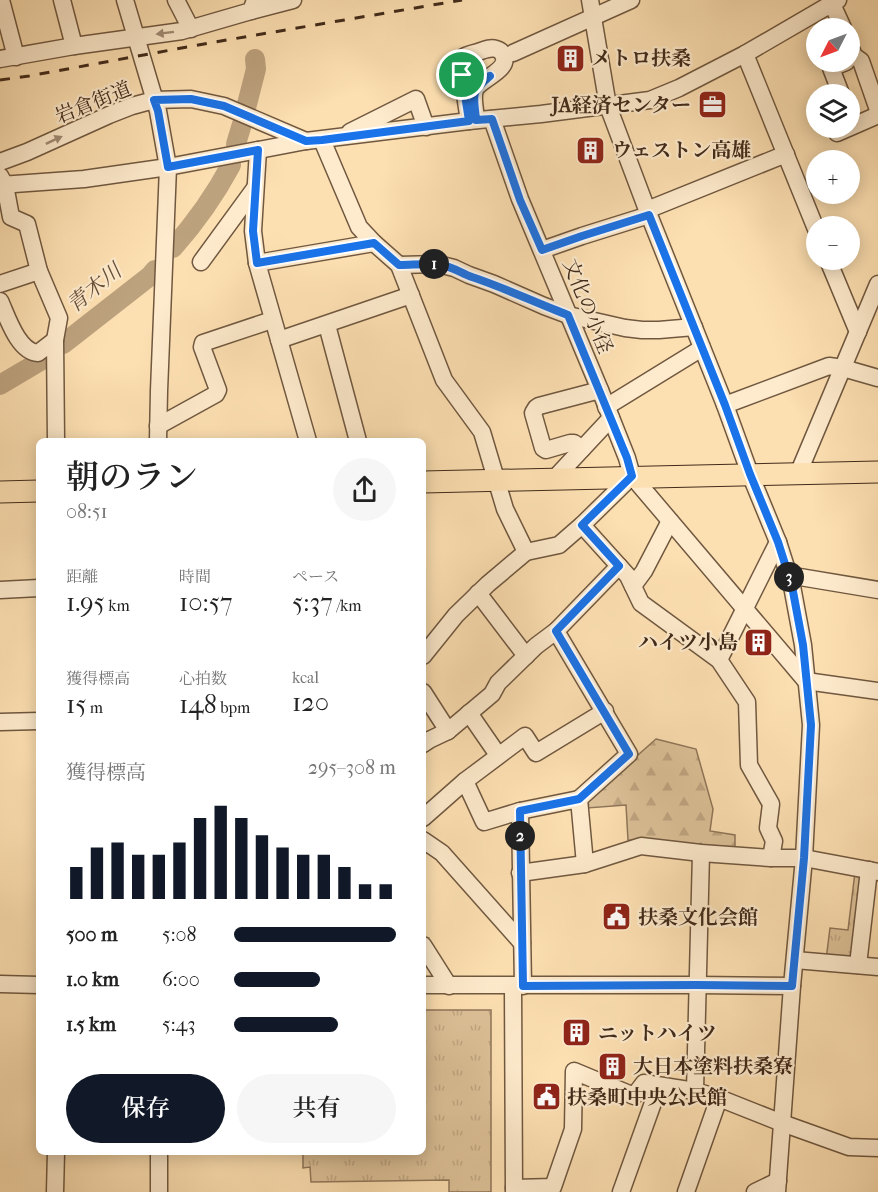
<!DOCTYPE html>
<html lang="ja">
<head>
<meta charset="utf-8">
<style>
  :root { --surface:#fff; --page:#f6f6f6; --text:#222; --muted:#767676; --accent:#111827 }
  body { margin:0; font-family:"IM FELL French Canon","Noto Serif JP",serif; background:var(--page); color:var(--text); height:100vh; display:flex; flex-direction:column; font-size:22px; white-space:nowrap }
  * { box-sizing:border-box; margin:0 }
  p { font-size:20px; color:var(--muted) }
  .icon { flex:none; width:33px; height:33px; fill:none; stroke:currentColor; stroke-width:2; stroke-linecap:round; stroke-linejoin:round }
  .map { position:relative; flex:1; overflow:hidden }
  .sheet { position:absolute; left:36px; top:438px; width:390px; height:717px; display:flex; flex-direction:column; background:var(--surface); border-radius:9px; box-shadow:0 3px 15px #0003 }
  .sheet>* { flex:none }
  .needle { width:39px; rotate:228deg }
  .fabs { position:absolute; left:806px; top:18px; display:grid; gap:12px }
  .fabs a { display:grid; place-items:center; width:54px; height:54px; border-radius:50%; background:var(--surface); box-shadow:0 3px 15px #0003; font-size:30px }
  .pin { position:absolute; display:grid; place-items:center; width:51px; height:51px; color:#fff; margin:-26px; border:3px solid #fff; border-radius:50%; box-shadow:0 2px 6px #0007 }
  .km { position:absolute; width:30px; height:30px; margin:-15px; border-radius:50%; background:#222; color:#fff; font-size:16px; line-height:30px; text-align:center }
  .round { display:grid; place-items:center; flex:none; width:63px; height:63px; border-radius:32px; background:var(--page) }
  .headline { display:flex; align-items:center; justify-content:space-between; height:102px; padding:0 30px }
  h1 { font-size:33px; font-weight:600; line-height:45px }
  .stats { display:grid; grid-template-columns:repeat(3,1fr); gap:9px; height:102px; padding:6px 30px }
  .stats div { display:grid; align-content:center }
  .stats b { font-size:26px; font-weight:600 }
  .stats small { font-size:16px; font-weight:400 }
  .stats p { font-size:16px }
  .chart { height:168px; padding:12px 30px }
  .chart p { display:flex; justify-content:space-between }
  .chart svg { width:100%; height:108px; margin-top:6px; stroke:var(--accent); stroke-width:6 }
  .action { display:flex; gap:12px; margin-top:auto; padding:12px 30px }
  .action a { flex:1; height:69px; border-radius:36px; background:var(--accent); color:#fff; font-size:24px; font-weight:600; line-height:69px; text-align:center }
  .action a+a { background:var(--page); color:var(--text) }
  ul { padding:0 30px; list-style:none; font-size:20px }
  li { display:grid; grid-template-columns:96px 72px 1fr; align-items:center; height:45px }
  li i { height:15px; border-radius:8px; background:var(--accent) }
  .map>svg:first-child { display:block }
</style>
</head>
<body>
<div class="map">
<svg width="878" height="1192" viewBox="0 0 878 1192">
  <defs>
    <pattern id="forest-firs" width="22" height="20" patternUnits="userSpaceOnUse" patternTransform="scale(1.5)"><rect width="22" height="20" fill="#ddc198"/><path d="M5 1l3.5 6h-7zM16 11l3.5 6h-7z" fill="#bfa682"/></pattern>
    <pattern id="park-tufts" width="24" height="20" patternUnits="userSpaceOnUse" patternTransform="scale(1.5)"><rect width="24" height="20" fill="#ddc198"/><path d="M3 7l-1-3M5 7V3M7 7l1-3M15 17l-1-3M17 17v-4M19 17l1-3" fill="none" stroke="#bfa682"/></pattern>
  </defs>
  <rect width="100%" height="100%" fill="#fde0b2"/>
  <filter id="stains"><feTurbulence type="fractalNoise" baseFrequency=".00333" numOctaves="4"/><feColorMatrix values="0 0 0 0 .2 0 0 0 0 .09 0 0 0 0 .02 0 0 0 .5 -.17"/></filter>
  <radialGradient id="worn" r=".72"><stop offset=".6" stop-color="#630" stop-opacity="0"/><stop offset="1" stop-color="#630" stop-opacity=".3"/></radialGradient>
  <polygon fill="url(#forest-firs)" stroke="#8f7659" stroke-width="1.5" points="656,739 696,749 713,809 710,831 735,835 735,847 628,840 626,805 587,808 586,801"/>
  <g fill="url(#park-tufts)" stroke="#8f7659" stroke-width="1.5">
    <polygon points="855,872 866,873 855,962 826,960 830,928 848,930"/>
    <polygon points="423,1010 491,1010 491,1192 449,1192 449,1180 311,1182 310,1167 303,1168 303,1152 423,1152"/>
  </g>
  <g fill="none" stroke-linecap="round" stroke-linejoin="round">
    <g stroke="#bda27e" stroke-width="20">
      <polyline points="245,112 256,69 255,59"/>
      <polyline points="236,144 242,124"/>
      <path d="M173 248C195 223 215 195 231 165"/>
      <polyline points="63,344 150,276 155,270"/>
      <polyline points="0,385 47,357"/>
    </g>
    <defs>
      <g id="minor">
        <polyline points="1,0 16,57"/>
        <polyline points="62,0 74,46"/>
        <polyline points="125,0 158,111 168,167 159,391 158,441"/>
        <polyline points="176,0 191,29"/>
        <polyline points="590,0 608,106 649,215 725,405 750,474 778,542 792,586 803,645 811,725 804,858 792,986 777,1192"/>
        <polyline points="832,4 843,28"/>
        <polyline points="251,11 293,0"/>
        <polyline points="849,44 854,56 861,61 878,110"/>
        <polyline points="513,53 631,0"/>
        <polyline points="745,54 816,229"/>
        <polyline points="0,59 74,46 182,31 251,11 255,0"/>
        <polyline points="841,94 831,68 846,62"/>
        <polyline points="492,119 520,199 600,390 627,458 632,476 806,681 878,691"/>
        <path d="M469 121 462 75C451 59 465 55 478 52 484 50 490 47 496 49 500 50 502 52 503 55 511 69 483 78 476 88 471 96 476 111 476 120"/>
        <polyline points="350,132 416,99 426,127"/>
        <polyline points="837,133 878,115"/>
        <polyline points="322,140 359,227 374,243 399,265 444,380 482,432 505,509 526,552"/>
        <polyline points="258,150 253,231 257,263 308,441"/>
        <polyline points="0,162 27,152 109,115 132,106 154,100 191,99 224,106 306,141"/>
        <polyline points="0,176 5,185 11,217 27,224 39,271 59,318 55,340 56,441"/>
        <polyline points="0,185 84,179 168,167 306,141 469,121 541,114 650,100 679,88 745,54 838,0"/>
        <polyline points="647,210 786,154"/>
        <polyline points="542,250 582,236 649,215"/>
        <polyline points="828,260 858,332"/>
        <polyline points="201,262 255,188"/>
        <polyline points="257,263 374,243"/>
        <polyline points="399,265 438,264 454,268 469,275 494,284 544,306 568,315 625,328 642,330 659,330 694,327"/>
        <polyline points="0,284 39,271"/>
        <path d="M0 301C7 316 18 352 38 353L55 340"/>
        <polyline points="327,325 358,441"/>
        <polyline points="279,340 411,295"/>
        <polyline points="725,405 829,366 843,368 878,378"/>
        <polyline points="606,407 702,348"/>
        <polyline points="158,426 216,394 218,390 202,347 203,343 272,320"/>
        <polyline points="582,449 574,443 570,443 546,450 543,448 533,413 536,408 539,406 600,390"/>
        <polyline points="798,474 878,284"/>
        <polyline points="555,478 611,418"/>
        <polyline points="582,525 628,576 641,603 719,660 747,702 749,765 771,804 768,828 774,841 771,858 804,858 878,872"/>
        <polyline points="788,575 878,590"/>
        <polyline points="633,586 644,571 670,521"/>
        <polyline points="0,590 39,588"/>
        <polyline points="478,593 526,656"/>
        <polyline points="556,631 629,754 579,799"/>
        <polyline points="423,656 456,615 488,584 526,552 559,545 582,525 632,476"/>
        <polyline points="719,660 778,542"/>
        <polyline points="423,692 448,731"/>
        <polyline points="469,713 498,755"/>
        <polyline points="0,722 39,721"/>
        <polyline points="423,744 429,740 448,731 492,694 498,683 536,646 556,631 619,566"/>
        <polyline points="465,781 525,736 536,753 605,711"/>
        <polyline points="520,811 523,986"/>
        <polyline points="423,818 465,781 484,822 520,811 579,799 585,864"/>
        <polyline points="423,840 442,853 522,943"/>
        <polyline points="520,873 585,864 641,846 701,853 771,858"/>
        <polyline points="423,945 449,986"/>
        <polyline points="795,960 878,967"/>
        <polyline points="858,965 869,870"/>
        <polyline points="0,984 39,985"/>
        <polyline points="423,985 697,985 792,986"/>
        <polyline points="513,986 514,1192"/>
        <polyline points="695,1091 701,853"/>
        <polyline points="514,1188 553,1187 573,1129 574,1071 634,1096 644,1083 695,1091 719,1098 782,1123 849,1147 878,1148"/>
        <polyline points="55,1192 56,1152"/>
        <polyline points="159,1192 159,1152"/>
        <polyline points="621,1192 659,1086"/>
        <polyline points="686,1192 719,1098"/>
        <polyline points="755,1192 778,1181"/>
      </g>
      <g id="major">
        <polyline points="423,482 878,472"/>
        <polyline points="0,492 39,491"/>
      </g>
    </defs>
    <use href="#minor" stroke="#705840" stroke-width="19"/>
    <use href="#major" stroke="#412a1a" stroke-width="23"/>
    <use href="#minor" stroke="#feebcd" stroke-width="16"/>
    <use href="#major" stroke="#fde0b2" stroke-width="21"/>
    <polyline stroke="#412a1a" stroke-width="3" stroke-dasharray="10 10" stroke-linecap="butt" points="0,80 29,76 209,43 462,0"/>
  </g>
  <defs><path id="oneway-solid" d="M-6-.8H1V-3.2L6.5 0L1 3.2V.8H-6Z" transform="scale(1.5)"/></defs>
  <g fill="#a08a74">
    <use href="#oneway-solid" transform="translate(165 33) rotate(173)"/>
    <use href="#oneway-solid" transform="translate(54 140) rotate(-25)"/>
  </g>
  <g fill="none" stroke-linecap="round" stroke-linejoin="round">
    <defs>
      <path id="route" d="M462 75C471 84 479 81 490 76 469 94 474 94 476 120L492 119 520 200 542 250 582 236 649 215 725 405 750 474 778 542 792 586 803 645 811 725 804 858 792 986 697 985 523 986 520 811 579 799 629 754 556 631 619 566 582 525 632 476 627 458 568 315C536 303 505 288 472 277 461 273 453 267 441 265 428 263 413 265 399 265L374 243 257 263 253 231 258 150 168 167 158 111 154 100 191 99 224 106 306 141 322 140 469 121Z"/>
    </defs>
    <use href="#route" stroke="#fff" stroke-width="12"/>
    <use href="#route" stroke="#1a73e8" stroke-width="8"/>
  </g>
  <defs>
    <symbol id="building-square" viewBox="-11 -11 22 22"><rect x="-9" y="-9" width="18" height="18" rx="4" fill="#8f2418" stroke="#feebcd"/><path d="M-4-6H4V6H1V3H-1V6H-4ZM-2.5-4.3h1.7v1.8h-1.7ZM.8-4.3h1.7v1.8H.8ZM-2.5-1h1.7V.8h-1.7ZM.8-1h1.7V.8H.8Z" fill="#fff"/></symbol>
    <symbol id="office-square" viewBox="-11 -11 22 22"><rect x="-9" y="-9" width="18" height="18" rx="4" fill="#8f2418" stroke="#feebcd"/><path d="M-6-3h4V-5.5h4V-3h4V5H-6ZM-1-4.5V-3h2v-1.5ZM-6 0V1H6V0Z" fill="#fff"/></symbol>
    <symbol id="civic-square" viewBox="-11 -11 22 22"><rect x="-9" y="-9" width="18" height="18" rx="4" fill="#8f2418" stroke="#feebcd"/><path d="M-.6-6.5H3V-4.5H.6V-3L4-1V1h2V6H-6V1h2V-1L-.6-3ZM-1.2 2.5V6h2.4V2.5Z" fill="#fff"/></symbol>
  </defs>
  <g fill-rule="evenodd">
    <use href="#building-square" x="554" y="42" width="33" height="33"/>
    <use href="#office-square" x="696" y="88" width="33" height="33"/>
    <use href="#building-square" x="574" y="134" width="33" height="33"/>
    <use href="#building-square" x="742" y="626" width="33" height="33"/>
    <use href="#civic-square" x="600" y="900" width="33" height="33"/>
    <use href="#building-square" x="560" y="1016" width="33" height="33"/>
    <use href="#building-square" x="596" y="1050" width="33" height="33"/>
    <use href="#civic-square" x="530" y="1080" width="33" height="33"/>
  </g>
  <g text-anchor="middle" stroke-width="4.5" stroke-linejoin="round" paint-order="stroke">
    <g font-size="20" font-weight="bold" fill="#412a1a" stroke="#feebcd" text-anchor="start">
      <text x="591" y="65">メトロ扶桑</text>
      <text x="691" y="112" text-anchor="end">JA経済センター</text>
      <text x="612" y="157">ウェストン高雄</text>
      <text x="738" y="649" text-anchor="end">ハイツ小島</text>
      <text x="638" y="924">扶桑文化会館</text>
      <text x="598" y="1040">ニットハイツ</text>
      <text x="633" y="1073">大日本塗料扶桑寮</text>
      <text x="567" y="1104">扶桑町中央公民館</text>
    </g>
    <g font-size="20" fill="#412a1a" stroke="#feebcd">
      <text transform="translate(93 102) rotate(-22)" y="7">岩倉街道</text>
      <text transform="translate(588 306) rotate(68)" y="7">文化の小径</text>
    </g>
    <g font-size="21" font-style="italic" fill="#664e38" stroke="#feebcd">
      <text transform="translate(94 288) rotate(-39)" y="7">青木川</text>
    </g>
  </g>
  <rect width="100%" height="100%" filter="url(#stains)"/>
  <rect width="100%" height="100%" fill="url(#worn)"/>
</svg>
<div class="fabs">
<a><svg class="needle" viewBox="-14 -14 28 28"><path d="M0-13l5 13h-10z" fill="#e53935"/><path d="M0 13l5-13h-10z" fill="#767676"/></svg></a>
<a><svg class="icon" aria-label="layers" viewBox="0 0 24 24"><path d="M12 4l9 5-9 5-9-5zM3 14l9 5 9-5"/></svg></a>
<a>+</a>
<a>−</a>
</div>
<div class="pin" style="left:462px;top:75px;background:#1e9e55"><svg class="icon" aria-label="arrive" viewBox="0 0 24 24"><path d="M6 21V4h12l-3 4 3 4H6"/></svg></div>
<b class="km" style="left:434px;top:264px">1</b>
<b class="km" style="left:520px;top:836px">2</b>
<b class="km" style="left:789px;top:577px">3</b>
<section class="sheet">
<div class="headline"><div><h1>朝のラン</h1><p>08:51</p></div><a class="round"><svg class="icon" aria-label="share" viewBox="0 0 24 24"><path d="M12 15V3M7 8l5-5 5 5M5 13v7h14v-7"/></svg></a></div>
<div class="stats">
<div><p>距離</p><b>1.95<small> km</small></b></div>
<div><p>時間</p><b>10:57</b></div>
<div><p>ペース</p><b>5:37<small> /km</small></b></div>
</div>
<div class="stats">
<div><p>獲得標高</p><b>15<small> m</small></b></div>
<div><p>心拍数</p><b>148<small> bpm</small></b></div>
<div><p>kcal</p><b>120</b></div>
</div>
<div class="chart"><p><span>獲得標高</span>295–308 m</p>
<svg viewBox="0 0 160 44" preserveAspectRatio="none"><path d="M5 44V31M15 44V23M25 44V21M35 44V26M45 44V26M55 44V21M65 44V11M75 44V6M85 44V11M95 44V18M105 44V23M115 44V26M125 44V26M135 44V31M145 44V38M155 44V38"/></svg>
</div>
<ul>
<li><b>500 m</b>5:08<i style="width:100%"></i></li>
<li><b>1.0 km</b>6:00<i style="width:53%"></i></li>
<li><b>1.5 km</b>5:43<i style="width:64%"></i></li>
</ul>
<div class="action"><a>保存</a><a>共有</a></div>
</section>
</div>
</body>
</html>
